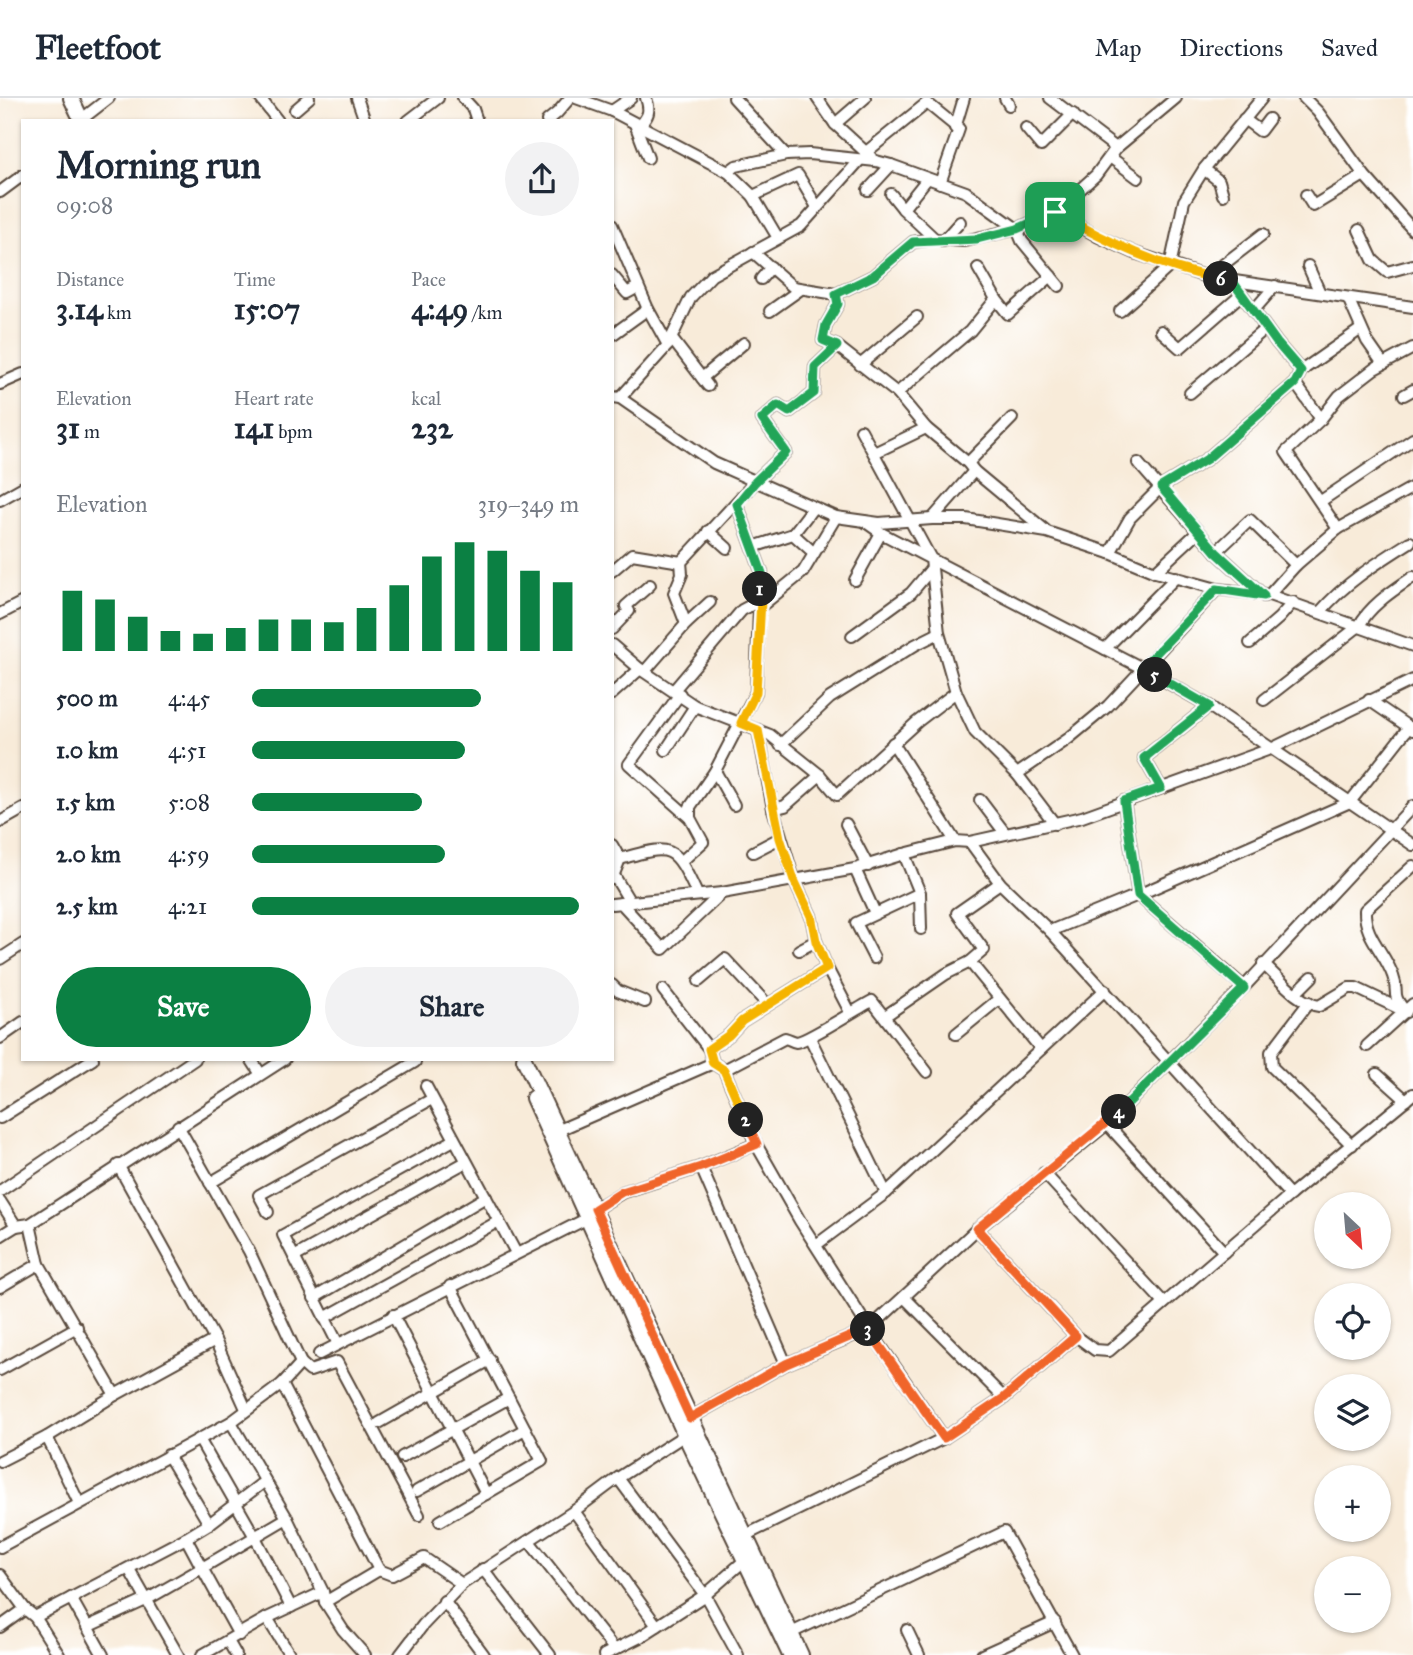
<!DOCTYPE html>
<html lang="en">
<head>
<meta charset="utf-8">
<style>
  :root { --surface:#fff; --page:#f2f2f3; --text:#1f2937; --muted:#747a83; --line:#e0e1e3; --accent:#0b8043 }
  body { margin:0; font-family:"IM FELL Great Primer",serif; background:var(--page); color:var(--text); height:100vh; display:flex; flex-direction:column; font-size:26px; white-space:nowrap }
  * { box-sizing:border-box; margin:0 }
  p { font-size:23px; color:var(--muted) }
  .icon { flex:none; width:38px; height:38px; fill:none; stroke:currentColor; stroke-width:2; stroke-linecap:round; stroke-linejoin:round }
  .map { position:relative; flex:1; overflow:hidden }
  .panel { position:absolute; left:21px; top:21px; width:593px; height:942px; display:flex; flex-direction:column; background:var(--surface); border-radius:0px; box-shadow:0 2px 5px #0004 }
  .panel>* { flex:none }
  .needle { width:46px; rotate:154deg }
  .tools { position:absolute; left:1314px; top:1094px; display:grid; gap:14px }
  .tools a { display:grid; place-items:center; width:77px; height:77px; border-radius:50%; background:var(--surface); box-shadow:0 2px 5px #0004; font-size:35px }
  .pin { position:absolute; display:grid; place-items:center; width:60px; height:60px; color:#fff; margin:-30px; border-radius:14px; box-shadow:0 4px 10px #0006 }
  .km { position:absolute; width:35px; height:35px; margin:-18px; border-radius:50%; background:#222; color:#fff; font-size:19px; line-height:35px; text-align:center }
  .round { display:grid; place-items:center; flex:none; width:74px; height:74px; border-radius:37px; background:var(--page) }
  .head { display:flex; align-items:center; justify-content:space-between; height:119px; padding:0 35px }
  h1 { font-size:38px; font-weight:800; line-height:52px }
  .stats { display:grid; grid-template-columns:repeat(3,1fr); gap:10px; height:119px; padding:7px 35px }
  .stats div { display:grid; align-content:center }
  .stats b { font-size:30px; font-weight:800 }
  .stats small { font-size:19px; font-weight:400 }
  .stats p { font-size:19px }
  .chart { height:196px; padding:14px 35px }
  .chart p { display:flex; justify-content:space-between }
  .chart svg { width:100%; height:126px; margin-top:7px; stroke:var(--accent); stroke-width:6 }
  .action { display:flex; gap:14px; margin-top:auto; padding:14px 35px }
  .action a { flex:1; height:80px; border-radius:42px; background:var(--accent); color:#fff; font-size:28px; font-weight:800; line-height:80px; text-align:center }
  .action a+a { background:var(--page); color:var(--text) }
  ul { padding:0 35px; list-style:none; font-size:23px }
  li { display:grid; grid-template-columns:112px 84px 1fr; align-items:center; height:52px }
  li i { height:18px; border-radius:9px; background:var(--accent) }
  header { display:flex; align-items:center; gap:42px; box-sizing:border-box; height:98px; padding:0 35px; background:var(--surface); border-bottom:2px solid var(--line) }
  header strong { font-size:33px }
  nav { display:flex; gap:38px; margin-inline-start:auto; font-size:24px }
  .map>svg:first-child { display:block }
</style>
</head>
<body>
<header>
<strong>Fleetfoot</strong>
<nav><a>Map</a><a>Directions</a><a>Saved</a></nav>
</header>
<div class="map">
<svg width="1413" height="1557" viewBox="0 0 1413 1557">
  <rect width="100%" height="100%" fill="#fff"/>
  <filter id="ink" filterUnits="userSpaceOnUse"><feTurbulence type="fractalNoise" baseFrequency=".0143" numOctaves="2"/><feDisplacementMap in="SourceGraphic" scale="14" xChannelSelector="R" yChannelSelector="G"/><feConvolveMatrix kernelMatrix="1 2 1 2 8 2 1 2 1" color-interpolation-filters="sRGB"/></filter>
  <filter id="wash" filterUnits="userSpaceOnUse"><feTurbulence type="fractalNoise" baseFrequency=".00686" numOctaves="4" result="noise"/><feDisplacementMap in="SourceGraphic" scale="28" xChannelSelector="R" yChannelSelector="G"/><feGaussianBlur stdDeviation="1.57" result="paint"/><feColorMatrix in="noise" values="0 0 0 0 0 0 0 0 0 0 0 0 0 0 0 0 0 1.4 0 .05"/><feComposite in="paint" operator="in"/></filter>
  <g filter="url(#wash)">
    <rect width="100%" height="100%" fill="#f8ebd9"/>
  </g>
  <g filter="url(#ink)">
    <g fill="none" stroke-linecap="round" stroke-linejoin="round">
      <defs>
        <g id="minor">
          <polyline points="260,0 278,23"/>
          <polyline points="357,0 365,23"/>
          <polyline points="463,0 473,11 477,23"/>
          <polyline points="576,0 612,13 728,74 736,68 786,57 809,56 876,63 891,67 966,94 1017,131 1022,143 1059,188"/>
          <polyline points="734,0 786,57"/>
          <polyline points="817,0 835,26 871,59"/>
          <polyline points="1005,0 1009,7"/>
          <polyline points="1050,0 1116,50"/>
          <polyline points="1304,0 1318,14 1364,77 1413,132"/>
          <polyline points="295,12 309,0"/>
          <polyline points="612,13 631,0"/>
          <polyline points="82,21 109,0"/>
          <polyline points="1244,21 1260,33 1269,21"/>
          <polyline points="408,23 438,0"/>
          <polyline points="547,23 557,15 570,0"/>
          <polyline points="635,26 648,60"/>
          <polyline points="835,26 865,0"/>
          <path d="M639 29C648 18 651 14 646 0"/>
          <polyline points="955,30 964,0"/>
          <polyline points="1026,30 1041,48 1073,16"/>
          <polyline points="865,55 927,5 959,31 940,85"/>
          <polyline points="1110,59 1138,80"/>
          <polyline points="1204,71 1219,83 1223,97"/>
          <polyline points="728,74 753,98 778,140"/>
          <polyline points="868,92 891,67"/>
          <polyline points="0,94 23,77"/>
          <polyline points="891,96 903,111 927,81"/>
          <polyline points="1306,97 1313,108 1364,77"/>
          <polyline points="753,98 798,77 817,109"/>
          <polyline points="903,111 935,141"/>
          <polyline points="1055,114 1097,138 1135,155 1207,179 1413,209"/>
          <polyline points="612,127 648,211 668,247"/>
          <polyline points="1359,132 1373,162 1387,174 1413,167"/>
          <polyline points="943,143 960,124"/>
          <polyline points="753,154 793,189 836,196 873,178 913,144 935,141 964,143 1017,131 1055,114 1096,77 1116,50 1176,0"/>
          <polyline points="1308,168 1320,195"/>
          <polyline points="612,177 627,195 638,189"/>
          <polyline points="1207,179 1263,136"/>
          <polyline points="761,181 771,169"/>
          <polyline points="1233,184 1277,245 1301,273"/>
          <polyline points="836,196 838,206 826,227 823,242 837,248 897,295 926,330 968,365 974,373 1045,432"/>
          <polyline points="1348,200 1367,243 1383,266"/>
          <polyline points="996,201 1008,216 1051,178"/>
          <polyline points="1254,212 1275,188"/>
          <polyline points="770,213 801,191"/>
          <polyline points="1120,213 1170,168 1184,103 1204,71 1262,0"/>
          <polyline points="1161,233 1180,250 1241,197"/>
          <polyline points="612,237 648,211"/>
          <polyline points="672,241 708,288"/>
          <polyline points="860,267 917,219"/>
          <polyline points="702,280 744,245"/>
          <polyline points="1295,285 1321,321"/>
          <polyline points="0,286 23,276"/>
          <polyline points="897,295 970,233 996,201 978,170"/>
          <polyline points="1190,295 1266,230"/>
          <polyline points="1404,297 1413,292"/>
          <polyline points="612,299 620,300 714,365 836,419 879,425 932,421 966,421 1047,434 1110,455 1155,474 1217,491 1269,497 1413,548"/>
          <polyline points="620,300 668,247 691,199 712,177 801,128 859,63"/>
          <polyline points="861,332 931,461 1142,570 1209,608 1413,747"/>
          <polyline points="874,355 926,330"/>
          <polyline points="968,365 1012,320"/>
          <polyline points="1138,365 1216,454 1264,498"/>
          <polyline points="0,402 23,389"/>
          <polyline points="1321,403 1413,341"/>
          <polyline points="932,421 974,373"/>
          <polyline points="864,423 881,435 931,461 939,535 956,594 975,634 1017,676 1055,726"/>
          <polyline points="1338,431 1286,354 1321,321 1339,298 1374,271 1413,250"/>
          <polyline points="708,433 727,450"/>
          <polyline points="793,436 813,410"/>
          <polyline points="753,449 793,436 814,455"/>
          <polyline points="1216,454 1250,422 1296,467"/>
          <polyline points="1110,455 1130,420 1161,389 1207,361 1295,285 1301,273 1361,231"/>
          <polyline points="612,473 632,456 681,464"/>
          <polyline points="1155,474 1198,434"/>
          <polyline points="855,482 881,435"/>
          <polyline points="1269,497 1296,467 1338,431 1413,389"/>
          <polyline points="760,509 803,474 836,419"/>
          <path d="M1320 514C1346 484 1377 465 1410 444"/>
          <polyline points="0,516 23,504"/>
          <polyline points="686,526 674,495 682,476 681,464 755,384 786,354 762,321 778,307 789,314 814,295 815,269 837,248"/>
          <polyline points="612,531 629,513 626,508 650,487"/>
          <polyline points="852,538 911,495 932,470"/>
          <polyline points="1250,545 1279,520 1293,504"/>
          <polyline points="612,547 640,571 695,608 770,637 820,677 837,697 917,624 956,594"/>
          <polyline points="1105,551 1176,479"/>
          <polyline points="645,573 686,526 710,504"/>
          <polyline points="674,592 742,512 761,502"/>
          <polyline points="612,596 640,571"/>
          <polyline points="680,596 629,666 690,720 703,744 682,763"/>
          <path d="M1264 602 1359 528C1370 507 1394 492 1413 479"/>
          <polyline points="1369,602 1413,632"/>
          <polyline points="758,632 773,711 794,782 811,818 816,843 827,870 850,914"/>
          <polyline points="893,645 955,743"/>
          <polyline points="780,647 830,600 915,547 939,535"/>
          <polyline points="666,652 695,608"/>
          <polyline points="715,673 734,707"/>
          <polyline points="1017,676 1068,641 1108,608 1217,491"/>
          <polyline points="1161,690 1144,660 1209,608"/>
          <polyline points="980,702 1005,735"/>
          <polyline points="1124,703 1138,797 1244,889"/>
          <polyline points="773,711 785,708 820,677"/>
          <polyline points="690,720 690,709 715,673 756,594 759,510 762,475 737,406"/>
          <polyline points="0,724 23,711"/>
          <polyline points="846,726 868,768"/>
          <polyline points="970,744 1000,785 1050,833 1290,1097"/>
          <polyline points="612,747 620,761"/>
          <polyline points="753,754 780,740"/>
          <polyline points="904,756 920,795 921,831"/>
          <polyline points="855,771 875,815"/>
          <polyline points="615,779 630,804"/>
          <path d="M612 781 620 761C672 746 674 746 697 796"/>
          <polyline points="621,805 663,851 722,795"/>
          <polyline points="612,806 722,795 855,771 904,756 955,743 970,744 1082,719 1273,650 1413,582"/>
          <polyline points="1050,833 1138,797 1350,704 1409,629"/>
          <polyline points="799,852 816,843"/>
          <polyline points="874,860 856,825 920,795"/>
          <polyline points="0,861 23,846"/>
          <polyline points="970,864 1041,951"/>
          <path d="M1263 866C1279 880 1298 905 1319 908L1349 890H1356L1400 911"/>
          <polyline points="699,883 725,861 767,906"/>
          <polyline points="612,887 618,893 645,904"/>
          <polyline points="663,892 709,951 713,965 724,972 756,1046 800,1123 869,1231 944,1340"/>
          <polyline points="1295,896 1312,879"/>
          <polyline points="1309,904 1271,954 1272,969 1352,1047"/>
          <path d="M1406 914C1389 894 1400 896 1393 878 1385 854 1364 839 1365 812L1413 768"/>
          <polyline points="885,918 946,876 970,864 984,852 957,815 1000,785"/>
          <polyline points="956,936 999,901"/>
          <polyline points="0,940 23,924"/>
          <polyline points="810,940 886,1095"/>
          <polyline points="1367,948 1413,906"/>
          <polyline points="709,951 729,937 742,923 827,870"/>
          <polyline points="251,961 260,975"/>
          <path d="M724 972 785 940C789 941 792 943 796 944 806 944 858 910 872 903L927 974"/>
          <polyline points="1377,976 1406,1002"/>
          <polyline points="426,988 516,1155"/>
          <polyline points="0,1020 93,961"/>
          <polyline points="1107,1026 1224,1154"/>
          <polyline points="178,1028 249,1153 301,1265 310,1273 337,1264 419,1417"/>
          <polyline points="559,1032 713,965"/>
          <polyline points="118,1067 215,1242 246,1311"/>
          <polyline points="701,1069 786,1266"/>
          <polyline points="1044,1075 1164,1205"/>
          <polyline points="210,1085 415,964 413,961"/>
          <polyline points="0,1093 195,961"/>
          <polyline points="0,1103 16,1128 30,1126 285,961"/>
          <polyline points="595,1111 623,1094 701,1069 756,1046"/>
          <polyline points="268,1114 259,1097 432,1001"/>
          <polyline points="30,1126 39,1166 115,1297"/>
          <polyline points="977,1131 1076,1238 1095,1252 1109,1253 1290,1097 1413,996"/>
          <polyline points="0,1138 16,1128"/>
          <polyline points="816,1147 886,1095 1105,892"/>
          <polyline points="294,1159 466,1064"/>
          <polyline points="0,1189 39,1166"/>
          <polyline points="904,1199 1004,1300"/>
          <polyline points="314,1200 486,1099"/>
          <polyline points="393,1217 486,1396"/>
          <polyline points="324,1220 499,1123"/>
          <polyline points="338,1246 283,1137 454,1042"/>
          <polyline points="319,1256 588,1120"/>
          <polyline points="0,1272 77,1229"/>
          <polyline points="282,1286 379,1472 325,1504 323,1494"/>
          <polyline points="690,1320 786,1266 869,1231 977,1131 1107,1026 1244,889 1413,708"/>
          <polyline points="379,1325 490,1262"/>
          <polyline points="685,1337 618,1380 705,1497 738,1557"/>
          <polyline points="47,1339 79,1405"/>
          <polyline points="199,1341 255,1439 291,1509"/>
          <polyline points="168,1357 209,1426"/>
          <polyline points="402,1359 509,1300"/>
          <polyline points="0,1363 47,1339 115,1297 215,1242"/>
          <polyline points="417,1393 525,1331"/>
          <polyline points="574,1413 618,1380"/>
          <polyline points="440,1423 542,1363 450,1188"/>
          <polyline points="746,1437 944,1340 1004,1300 1076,1238"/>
          <polyline points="186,1440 202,1470 287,1420"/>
          <polyline points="529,1443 614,1551"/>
          <polyline points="0,1449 231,1324 282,1286 301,1265"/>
          <polyline points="129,1471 178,1557"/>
          <polyline points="483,1471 550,1557"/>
          <polyline points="379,1472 392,1477 424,1460 462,1486"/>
          <polyline points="0,1477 25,1511 35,1519 59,1557"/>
          <polyline points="71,1500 103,1557"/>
          <polyline points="444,1503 484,1557"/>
          <polyline points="325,1504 343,1532 365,1557"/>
          <polyline points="35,1519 186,1440 209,1426 265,1383"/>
          <polyline points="267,1520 290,1557"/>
          <polyline points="0,1529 25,1511"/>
          <polyline points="87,1529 146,1502 202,1470 239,1537"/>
          <polyline points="907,1532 919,1557"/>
          <polyline points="791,1535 1004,1434 1072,1557"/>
          <polyline points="228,1543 236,1557"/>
          <polyline points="202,1557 267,1520 323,1494 287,1420 231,1324"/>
          <polyline points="400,1557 423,1527 462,1486 574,1413 657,1528"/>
          <polyline points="604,1557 640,1539 705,1497 745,1462"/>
          <polyline points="982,1557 1055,1524"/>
        </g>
        <g id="major">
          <polyline points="71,0 82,23"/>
          <polyline points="524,961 801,1557"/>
          <polyline points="533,1000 685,1337 790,1557"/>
        </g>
      </defs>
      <use href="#minor" stroke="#57473a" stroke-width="14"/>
      <use href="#major" stroke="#57473a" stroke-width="18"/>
      <use href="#minor" stroke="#fff" stroke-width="10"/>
      <use href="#major" stroke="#fff" stroke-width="14"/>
    </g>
  </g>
  <g fill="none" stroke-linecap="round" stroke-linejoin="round" filter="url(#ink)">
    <defs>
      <polyline id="split-1" points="760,491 762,475 737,406 755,384 786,354 762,321 778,307 789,314 814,295 815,269 837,248 823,242 826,227 838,206 836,196 873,178 913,144 977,141 1017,131 1055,114"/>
      <polyline id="split-2" points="746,1022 724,972 713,965 709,951 729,937 742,923 827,870 816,843 811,818 794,782 780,740 758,632 741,625 756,594 761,502 760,491"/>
      <polyline id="split-3" points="746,1022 757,1046 701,1069 622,1094 595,1111 690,1320 786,1266 868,1231"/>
      <polyline id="split-4" points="868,1231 944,1340 1004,1300 1076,1238 977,1131 1119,1014"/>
      <polyline id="split-5" points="1119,1014 1244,890 1138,797 1124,703 1161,690 1144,660 1209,608 1155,577"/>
      <polyline id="split-6" points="1155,577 1142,570 1217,491 1264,498 1216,454 1161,389 1207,361 1295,285 1301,273 1277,245 1233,184 1221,181"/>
      <path id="split-7" d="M1055 114C1107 144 1161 170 1221 181"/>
    </defs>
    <use href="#split-1" stroke="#fff" stroke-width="14"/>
    <use href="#split-2" stroke="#fff" stroke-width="14"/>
    <use href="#split-3" stroke="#fff" stroke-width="14"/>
    <use href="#split-4" stroke="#fff" stroke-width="14"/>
    <use href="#split-5" stroke="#fff" stroke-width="14"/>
    <use href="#split-6" stroke="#fff" stroke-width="14"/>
    <use href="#split-7" stroke="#fff" stroke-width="14"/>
    <use href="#split-1" stroke="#22a559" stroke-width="9"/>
    <use href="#split-2" stroke="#f5b400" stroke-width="9"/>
    <use href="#split-3" stroke="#f0652b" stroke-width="9"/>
    <use href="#split-4" stroke="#f0652b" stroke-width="9"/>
    <use href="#split-5" stroke="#22a559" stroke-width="9"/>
    <use href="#split-6" stroke="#22a559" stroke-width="9"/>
    <use href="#split-7" stroke="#f5b400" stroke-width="9"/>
  </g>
</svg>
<div class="tools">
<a><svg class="needle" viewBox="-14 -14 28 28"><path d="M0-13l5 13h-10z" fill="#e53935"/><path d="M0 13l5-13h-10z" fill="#747a83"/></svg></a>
<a><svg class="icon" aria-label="locate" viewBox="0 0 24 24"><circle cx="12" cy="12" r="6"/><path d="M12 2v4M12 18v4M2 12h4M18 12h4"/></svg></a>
<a><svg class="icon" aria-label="layers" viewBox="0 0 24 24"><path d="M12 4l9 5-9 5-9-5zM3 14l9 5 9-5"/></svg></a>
<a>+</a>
<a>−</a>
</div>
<div class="pin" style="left:1055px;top:114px;background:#1e9e55"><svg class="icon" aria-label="arrive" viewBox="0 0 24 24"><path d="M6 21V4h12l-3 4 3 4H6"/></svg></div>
<b class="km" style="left:760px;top:491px">1</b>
<b class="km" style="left:746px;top:1022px">2</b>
<b class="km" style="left:868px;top:1231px">3</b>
<b class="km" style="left:1119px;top:1014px">4</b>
<b class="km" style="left:1155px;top:577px">5</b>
<b class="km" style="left:1221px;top:181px">6</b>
<section class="panel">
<div class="head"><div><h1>Morning run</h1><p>09:08</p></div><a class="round"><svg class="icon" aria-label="share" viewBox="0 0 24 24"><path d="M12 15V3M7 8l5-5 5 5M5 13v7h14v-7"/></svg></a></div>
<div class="stats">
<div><p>Distance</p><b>3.14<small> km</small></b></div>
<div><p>Time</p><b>15:07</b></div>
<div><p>Pace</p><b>4:49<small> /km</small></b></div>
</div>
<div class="stats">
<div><p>Elevation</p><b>31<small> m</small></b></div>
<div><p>Heart rate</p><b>141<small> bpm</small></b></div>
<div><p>kcal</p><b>232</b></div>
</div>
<div class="chart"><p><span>Elevation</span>319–349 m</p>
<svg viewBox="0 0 160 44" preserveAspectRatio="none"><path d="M5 44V23M15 44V26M25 44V32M35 44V37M45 44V38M55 44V36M65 44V33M75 44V33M85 44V34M95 44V29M105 44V21M115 44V11M125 44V6M135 44V9M145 44V16M155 44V20"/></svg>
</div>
<ul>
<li><b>500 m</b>4:45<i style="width:70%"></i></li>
<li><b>1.0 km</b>4:51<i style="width:65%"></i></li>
<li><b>1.5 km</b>5:08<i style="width:52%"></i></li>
<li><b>2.0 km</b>4:59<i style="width:59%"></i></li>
<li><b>2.5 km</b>4:21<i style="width:100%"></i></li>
</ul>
<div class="action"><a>Save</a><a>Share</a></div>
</section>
</div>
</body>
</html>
